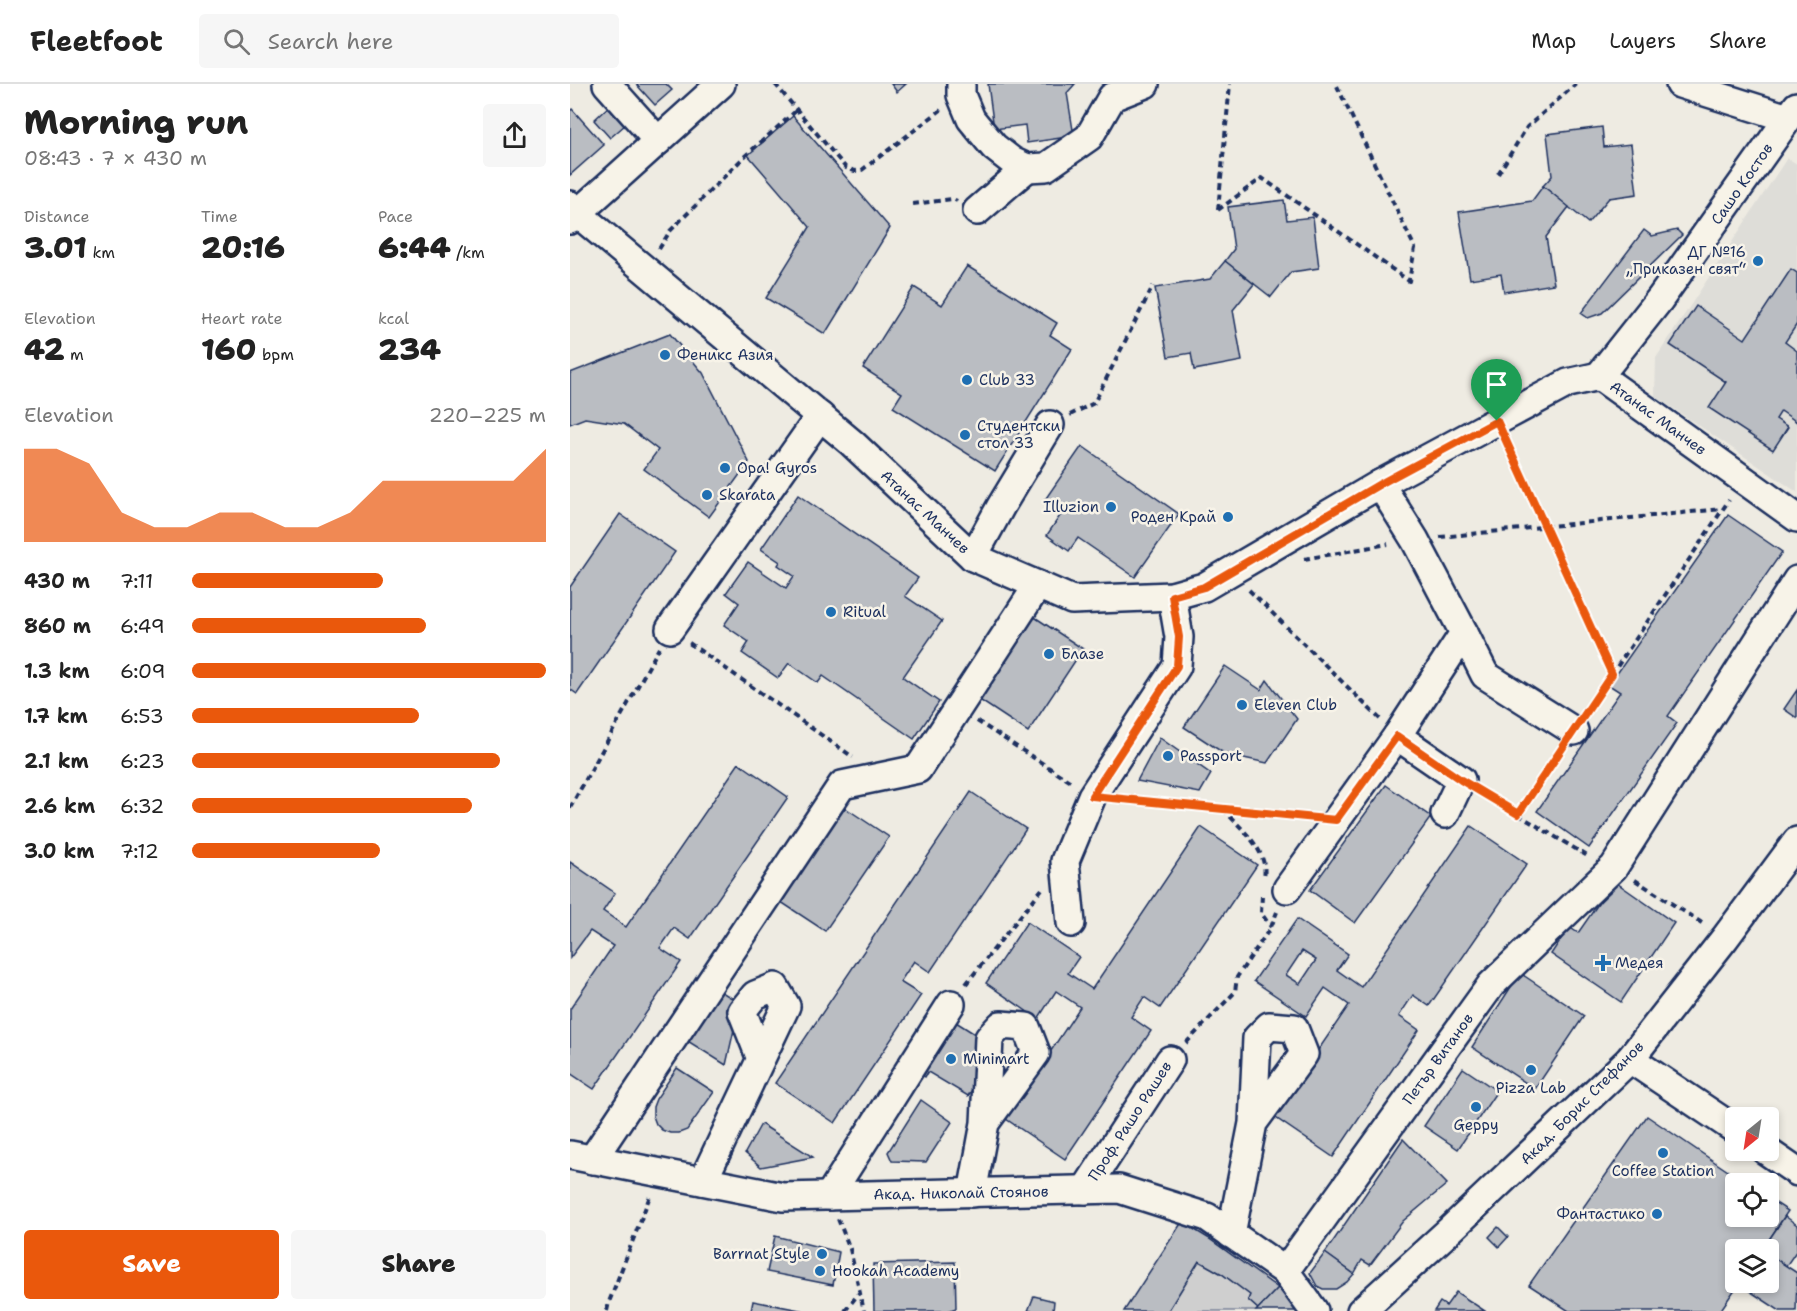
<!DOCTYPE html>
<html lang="en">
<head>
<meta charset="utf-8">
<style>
  :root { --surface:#fff; --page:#f6f6f6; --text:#222; --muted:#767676; --line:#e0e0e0; --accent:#ea580c }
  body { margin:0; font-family:"Shantell Sans",sans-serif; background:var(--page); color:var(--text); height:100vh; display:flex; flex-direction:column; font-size:22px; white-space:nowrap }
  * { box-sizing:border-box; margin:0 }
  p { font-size:20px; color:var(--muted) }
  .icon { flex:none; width:33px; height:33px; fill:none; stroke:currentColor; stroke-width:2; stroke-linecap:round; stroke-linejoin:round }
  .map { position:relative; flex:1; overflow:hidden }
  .side { display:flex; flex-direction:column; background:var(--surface); width:570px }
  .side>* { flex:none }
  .needle { width:39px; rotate:210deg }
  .fabs { position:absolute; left:1155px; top:1023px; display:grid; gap:12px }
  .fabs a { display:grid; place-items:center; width:54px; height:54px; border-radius:6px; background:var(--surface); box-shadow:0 3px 9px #0003; font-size:30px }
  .pin { position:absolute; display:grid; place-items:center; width:51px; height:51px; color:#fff; margin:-62px -26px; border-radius:50% 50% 50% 0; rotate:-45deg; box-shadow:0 0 6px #0007 }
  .pin .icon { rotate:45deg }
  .round { display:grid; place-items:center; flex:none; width:63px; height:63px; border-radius:6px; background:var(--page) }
  .head { display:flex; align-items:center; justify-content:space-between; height:102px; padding:0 24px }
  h1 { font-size:33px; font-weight:800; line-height:45px }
  .metrics { display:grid; grid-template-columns:repeat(3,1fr); gap:9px; height:102px; padding:6px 24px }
  .metrics div { display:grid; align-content:center }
  .metrics b { font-size:30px; font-weight:800 }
  .metrics small { font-size:16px; font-weight:400 }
  .metrics p { font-size:16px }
  .chart { height:168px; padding:12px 24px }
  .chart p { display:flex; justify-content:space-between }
  .chart svg { width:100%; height:108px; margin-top:6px; fill:var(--accent); opacity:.7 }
  .cta { display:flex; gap:12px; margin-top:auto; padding:12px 24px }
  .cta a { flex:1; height:69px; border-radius:6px; background:var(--accent); color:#fff; font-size:24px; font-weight:800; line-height:69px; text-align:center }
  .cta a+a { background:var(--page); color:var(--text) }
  ul { padding:0 24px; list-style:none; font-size:20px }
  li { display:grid; grid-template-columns:96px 72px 1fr; align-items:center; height:45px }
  li i { height:15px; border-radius:8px; background:var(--accent) }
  header { display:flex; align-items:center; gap:36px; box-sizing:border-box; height:84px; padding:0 30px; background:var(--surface); border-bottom:2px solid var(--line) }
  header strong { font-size:28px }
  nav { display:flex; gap:33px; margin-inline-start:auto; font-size:21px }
  .search { width:420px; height:54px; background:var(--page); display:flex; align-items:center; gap:15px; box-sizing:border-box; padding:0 21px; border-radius:6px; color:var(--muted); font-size:22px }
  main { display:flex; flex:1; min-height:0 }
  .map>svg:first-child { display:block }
</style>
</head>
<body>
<header>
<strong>Fleetfoot</strong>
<div class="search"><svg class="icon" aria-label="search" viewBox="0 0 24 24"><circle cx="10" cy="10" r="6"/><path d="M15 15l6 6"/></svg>Search here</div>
<nav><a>Map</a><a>Layers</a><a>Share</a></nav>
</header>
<main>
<section class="side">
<div class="head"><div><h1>Morning run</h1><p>08:43 · 7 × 430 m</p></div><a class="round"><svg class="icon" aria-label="share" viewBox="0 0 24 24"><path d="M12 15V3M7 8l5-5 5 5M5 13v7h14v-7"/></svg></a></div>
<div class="metrics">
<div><p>Distance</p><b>3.01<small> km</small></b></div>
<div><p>Time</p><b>20:16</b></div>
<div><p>Pace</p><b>6:44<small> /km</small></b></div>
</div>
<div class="metrics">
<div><p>Elevation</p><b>42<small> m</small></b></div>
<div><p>Heart rate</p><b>160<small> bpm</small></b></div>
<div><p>kcal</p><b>234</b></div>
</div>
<div class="chart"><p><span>Elevation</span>220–225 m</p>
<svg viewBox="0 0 160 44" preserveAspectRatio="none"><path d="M0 44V6L10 6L20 12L30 32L40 38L50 38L60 32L70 32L80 38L90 38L100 32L110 19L120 19L130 19L140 19L150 19L160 6V44z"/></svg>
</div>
<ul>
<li><b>430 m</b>7:11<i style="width:54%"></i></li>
<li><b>860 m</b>6:49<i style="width:66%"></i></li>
<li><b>1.3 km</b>6:09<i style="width:100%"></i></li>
<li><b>1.7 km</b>6:53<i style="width:64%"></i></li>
<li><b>2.1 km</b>6:23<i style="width:87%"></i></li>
<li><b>2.6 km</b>6:32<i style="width:79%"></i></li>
<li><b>3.0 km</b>7:12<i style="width:53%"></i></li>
</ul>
<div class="cta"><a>Save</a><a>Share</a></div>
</section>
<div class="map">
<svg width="1227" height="1227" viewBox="0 0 1227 1227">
  <rect width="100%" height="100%" fill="#eeebe2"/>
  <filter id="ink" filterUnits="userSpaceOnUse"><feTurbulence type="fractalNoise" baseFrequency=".0167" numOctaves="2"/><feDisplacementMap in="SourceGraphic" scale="12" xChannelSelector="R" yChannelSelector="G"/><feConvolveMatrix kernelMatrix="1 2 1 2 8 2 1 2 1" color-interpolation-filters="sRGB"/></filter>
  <g filter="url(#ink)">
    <polygon fill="#deddd8" points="1217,74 1227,80 1227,408 1085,312 1086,274"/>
    <polygon fill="#cfcfcf" stroke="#757f96" stroke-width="1.5" points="629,1177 652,1190 680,1211 678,1216 688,1225 686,1227 598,1227"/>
    <g fill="#babdc2" stroke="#1b2f5e" stroke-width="1.5" fill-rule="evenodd">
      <polygon points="66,0 96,0 102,6 85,21"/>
      <polygon points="321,0 336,0 327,8"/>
      <polygon points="418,0 505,0 497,9 504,52 457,59 455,41 424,45"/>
      <polygon points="39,22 55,41 40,54 24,36"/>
      <polygon points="2,25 34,61 0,91 0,27"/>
      <polygon points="223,32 320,144 255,250 196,214 240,143 178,71"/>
      <polygon points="1032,43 1034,63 1061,60 1067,110 1039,114 1018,139 973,102 982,92 977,50"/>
      <polygon points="973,102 999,123 976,153 984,200 934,208 931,190 900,195 889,128 962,117"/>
      <polygon points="714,116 717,136 743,133 749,184 721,188 701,213 655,177 664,165 658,123"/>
      <polygon points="1074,146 1082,152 1107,146 1112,151 1032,229 1018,234 1011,229"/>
      <polygon points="655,177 684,200 663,226 672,277 624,286 621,269 598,273 585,204 640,195"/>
      <polygon points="397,182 487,239 480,251 502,265 425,387 323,323 332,309 293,284 344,203 372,221"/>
      <polygon points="1221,185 1227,189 1227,240 1215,258 1227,267 1227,338 1211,327 1206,335 1218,343 1203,366 1139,324 1156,298 1100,261 1126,222 1175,255"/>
      <polygon points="100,250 133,289 179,378 139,433 74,385 88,366 54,340 15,334 0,340 0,289"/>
      <polygon points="512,362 609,430 565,493 508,454 499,467 477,451 492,429 474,417"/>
      <polygon points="228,411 348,494 335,512 372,537 333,593 369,618 344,655 253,592 248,599 219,579 208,594 172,569 179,558 154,541 169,519 156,509 178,478 216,504 224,492 208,481 210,478 191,465"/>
      <polygon points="50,430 105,468 7,610 0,605 0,503"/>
      <polygon points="1158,431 1212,468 1098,632 1107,639 1019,764 967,727 1050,608 1039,601"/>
      <polygon points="463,532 513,565 458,648 408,615"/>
      <polygon points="655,582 691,606 697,596 727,635 697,679 655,670 614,643"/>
      <polygon points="1227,606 1227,634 1214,625"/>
      <polygon points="590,654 641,690 630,709 567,697"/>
      <polygon points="169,679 218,713 120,855 104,844 90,864 111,878 24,1005 0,989 0,925 43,862 20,847 0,874 0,778 45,809 33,827 56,843"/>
      <polygon points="816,701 861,733 785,839 740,806"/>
      <polygon points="401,708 456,745 360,888 344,877 330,898 351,911 265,1039 205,999"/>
      <polygon points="274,723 319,753 255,847 211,818"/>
      <path d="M901 742 957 780 859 922 843 911 829 932 849 946 763 1073 703 1032 779 921 755 904 736 932 684 897 727 835 778 870 767 886 791 903ZM732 867 746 876 730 900 716 891Z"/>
      <polygon points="631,743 687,781 590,924 574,913 561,933 581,947 495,1075 436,1035 510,923 486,907 468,935 416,899 457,838 509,873 498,889 522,905"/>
      <polygon points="1044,797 1104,839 1051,918 981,870 999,843 1008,849"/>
      <polygon points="950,889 1014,932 965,1005 902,963"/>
      <polygon points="147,905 170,919 156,981 116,956"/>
      <polygon points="378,933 408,952 405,1001 398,1012 358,988 355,993 345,986"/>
      <polygon points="107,984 144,1008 117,1046 109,1049 100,1049 92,1046 86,1040 83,1032 83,1023 86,1015"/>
      <polygon points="893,984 927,1007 888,1065 854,1042"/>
      <polygon points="351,1016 382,1038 356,1078 322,1077 318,1068"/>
      <polygon points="1077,1032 1177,1100 1166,1100 1166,1132 1198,1132 1198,1114 1218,1127 1192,1166 1166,1166 1166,1198 1170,1198 1150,1227 999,1227 959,1201"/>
      <polygon points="191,1040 243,1073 191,1083 175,1069"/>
      <polygon points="833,1055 877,1100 833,1137 800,1181 792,1176 784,1190 755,1169"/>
      <polygon points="1215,1132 1227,1141 1227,1166 1216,1182 1198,1170 1198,1166 1192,1166"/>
      <polygon points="612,1138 638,1154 708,1204 688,1225 678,1216 680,1211 652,1190 629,1177 598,1227 554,1227"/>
      <polygon points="928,1143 938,1153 929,1163 919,1153"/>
      <polygon points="205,1152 269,1168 263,1201 197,1188"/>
      <polygon points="755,1169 784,1190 777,1198 766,1205 753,1205 747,1202 740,1189"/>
      <polygon points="1198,1170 1227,1189 1226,1227 1210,1227 1169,1200 1198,1198"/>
      <polygon points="385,1178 386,1224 378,1227 304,1227 303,1180"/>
      <polygon points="708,1204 730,1227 686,1227"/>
      <polygon points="886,1208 915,1227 864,1227 870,1218 876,1222"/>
      <polygon points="464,1212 484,1217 483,1227 458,1227"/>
      <polygon points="183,1217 235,1227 181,1227"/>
    </g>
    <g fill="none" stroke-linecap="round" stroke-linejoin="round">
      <defs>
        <g id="minor">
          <polyline points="37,0 88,57"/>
          <polyline points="391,0 391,11 401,35 424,63 442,77 457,84 476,83 519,53 542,13 575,0"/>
          <polyline points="1110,0 1218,34"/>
          <polyline points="0,121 7,129 282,359 403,473 502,516 602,512 634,503 810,400 927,337 998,299 1029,292 1227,434"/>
          <polyline points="407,127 457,84"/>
          <polyline points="0,136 151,0"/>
          <polyline points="1029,292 1090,215 1227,22"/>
          <polyline points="403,473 431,422 480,341"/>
          <polyline points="100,545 250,332"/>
          <polyline points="894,549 915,591 1004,647"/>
          <polyline points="827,652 891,696 875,730"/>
          <polyline points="717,805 827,652 894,549 845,456 810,400"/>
          <polyline points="501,839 495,777 522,712 607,582 609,553 602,512"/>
          <polyline points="1060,975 1166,1046"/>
          <polyline points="1195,1066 1227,1088"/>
          <polyline points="0,1071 213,1113 549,1105 637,1133 715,1187 744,1227"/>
          <polyline points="22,1076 272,701 348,685 468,501"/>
          <polyline points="133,1097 216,922 205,903 185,911 172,927 191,975"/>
          <polyline points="515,1106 600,976"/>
          <polyline points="402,1109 415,1039 466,969 456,943 431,941 419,954 415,1039"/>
          <polyline points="259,1112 381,920"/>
          <polyline points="661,1150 683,1039 734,970 724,944 699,942 687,954 683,1039"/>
          <polyline points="715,1187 921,901 1044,783 1227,496"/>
          <polyline points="791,1227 880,1146 1060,975 1155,854 1227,757"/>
        </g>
      </defs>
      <use href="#minor" stroke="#1b2f5e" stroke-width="32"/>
      <g stroke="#1b2f5e" stroke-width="4" stroke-dasharray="6 4.5" stroke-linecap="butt">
        <polyline points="205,0 276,84 285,87 292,86 371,26"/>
        <polyline points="928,90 957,43 1006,0"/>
        <polyline points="343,120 383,115 387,117"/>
        <polyline points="648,126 692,94 839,197 845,164 766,0"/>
        <polyline points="648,126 660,0"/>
        <polyline points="89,165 100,147 174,73 227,26"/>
        <polyline points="500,331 524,319 583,202"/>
        <polyline points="936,359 1041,589"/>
        <polyline points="870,453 1152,425"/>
        <polyline points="734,475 818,460"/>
        <polyline points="679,506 810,635"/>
        <polyline points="119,559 283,673"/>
        <polyline points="1018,626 1159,416"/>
        <polyline points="407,637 501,698"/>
        <polyline points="912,709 1019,773"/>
        <polyline points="549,714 739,734"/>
        <polyline points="0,724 89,564"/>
        <path d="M653 725C670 744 699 766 694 793"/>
        <polyline points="948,730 990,667"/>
        <polyline points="1065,796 1135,841"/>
        <polyline points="692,812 691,829 701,843"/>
        <polyline points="396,900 472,805"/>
        <polyline points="616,959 665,908 667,893 701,843 707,828"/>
        <polyline points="268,1135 280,1165 294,1227"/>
        <polyline points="37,1227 39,1218 80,1112"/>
        <polyline points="275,1227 289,1209"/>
      </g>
      <use href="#minor" stroke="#f7f3e8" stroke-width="27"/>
    </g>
  </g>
  <g fill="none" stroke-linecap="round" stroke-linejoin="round" filter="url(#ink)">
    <defs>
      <polygon id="route" points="927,337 1042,590 948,730 891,696 827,652 766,736 522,712 607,582 609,553 602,512 634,503 810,400"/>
    </defs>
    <use href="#route" stroke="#fff" stroke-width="12"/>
    <use href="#route" stroke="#ea580c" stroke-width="8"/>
  </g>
  <g fill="#1f6fb2" stroke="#f7f3e8" stroke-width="2">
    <circle cx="1188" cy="177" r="6"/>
    <circle cx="95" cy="271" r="6"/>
    <circle cx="397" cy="296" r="6"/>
    <circle cx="395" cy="351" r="6"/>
    <circle cx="155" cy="384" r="6"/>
    <circle cx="137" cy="411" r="6"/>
    <circle cx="541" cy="423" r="6"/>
    <circle cx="658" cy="433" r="6"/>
    <circle cx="261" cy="528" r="6"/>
    <circle cx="479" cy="570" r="6"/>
    <circle cx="672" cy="621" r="6"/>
    <circle cx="598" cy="672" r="6"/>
    <path d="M1030 870h6v6h6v6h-6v6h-6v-6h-6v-6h6z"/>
    <circle cx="381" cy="975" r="6"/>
    <circle cx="961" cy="986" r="6"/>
    <circle cx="906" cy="1023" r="6"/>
    <circle cx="1093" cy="1069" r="6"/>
    <circle cx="1087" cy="1130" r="6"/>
    <circle cx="252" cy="1170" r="6"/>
    <circle cx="250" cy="1187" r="6"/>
  </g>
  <g text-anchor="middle" stroke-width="5" stroke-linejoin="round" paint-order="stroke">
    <g font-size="15" fill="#1b2f5e" stroke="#f7f3e8">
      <text transform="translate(1172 100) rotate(-55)" y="5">Сашо Костов</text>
      <text transform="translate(1088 334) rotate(36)" y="5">Атанас Манчев</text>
      <text transform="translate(355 428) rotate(43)" y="5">Атанас Манчев</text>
      <text transform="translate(868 975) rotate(-54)" y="5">Петър Витанов</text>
      <text transform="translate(1012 1019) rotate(-45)" y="5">Акад. Борис Стефанов</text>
      <text transform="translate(560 1037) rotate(-57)" y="5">Проф. Рашо Рашев</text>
      <text transform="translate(391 1109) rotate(-1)" y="5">Акад. Николай Стоянов</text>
    </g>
    <g font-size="15" fill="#1b2f5e" stroke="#f7f3e8" text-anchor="start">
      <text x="1176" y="173" text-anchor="end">ДГ №16<tspan x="1176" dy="17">„Приказен свят“</tspan></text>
      <text x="107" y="276">Феникс Азия</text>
      <text x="409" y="301">Club 33</text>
      <text x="407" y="347">Студентски<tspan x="407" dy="17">стол 33</tspan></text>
      <text x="167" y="389">Opa! Gyros</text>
      <text x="149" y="416">Skarata</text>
      <text x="529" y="428" text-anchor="end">Illuzion</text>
      <text x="646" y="438" text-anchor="end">Роден Край</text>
      <text x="273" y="533">Ritual</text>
      <text x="491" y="575">Блазе</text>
      <text x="684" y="626">Eleven Club</text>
      <text x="610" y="677">Passport</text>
      <text x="1045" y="884">Медея</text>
      <text x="393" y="980">Minimart</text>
      <text x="961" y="1009" text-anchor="middle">Pizza Lab</text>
      <text x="906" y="1046" text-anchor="middle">Geppy</text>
      <text x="1093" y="1092" text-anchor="middle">Coffee Station</text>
      <text x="1075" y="1135" text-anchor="end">Фантастико</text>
      <text x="240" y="1175" text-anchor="end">Barrnat Style</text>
      <text x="262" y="1192">Hookah Academy</text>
    </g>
  </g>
</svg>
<div class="fabs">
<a><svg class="needle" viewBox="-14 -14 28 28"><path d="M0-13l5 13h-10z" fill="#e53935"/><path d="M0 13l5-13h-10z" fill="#767676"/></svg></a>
<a><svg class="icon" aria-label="locate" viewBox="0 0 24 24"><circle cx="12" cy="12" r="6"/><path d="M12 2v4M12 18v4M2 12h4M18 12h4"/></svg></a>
<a><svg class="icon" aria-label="layers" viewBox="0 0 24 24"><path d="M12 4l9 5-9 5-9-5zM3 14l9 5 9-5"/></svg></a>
</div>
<div class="pin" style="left:927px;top:337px;background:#1e9e55"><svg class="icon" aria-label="arrive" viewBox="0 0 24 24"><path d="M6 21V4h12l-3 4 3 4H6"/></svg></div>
</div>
</main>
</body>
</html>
